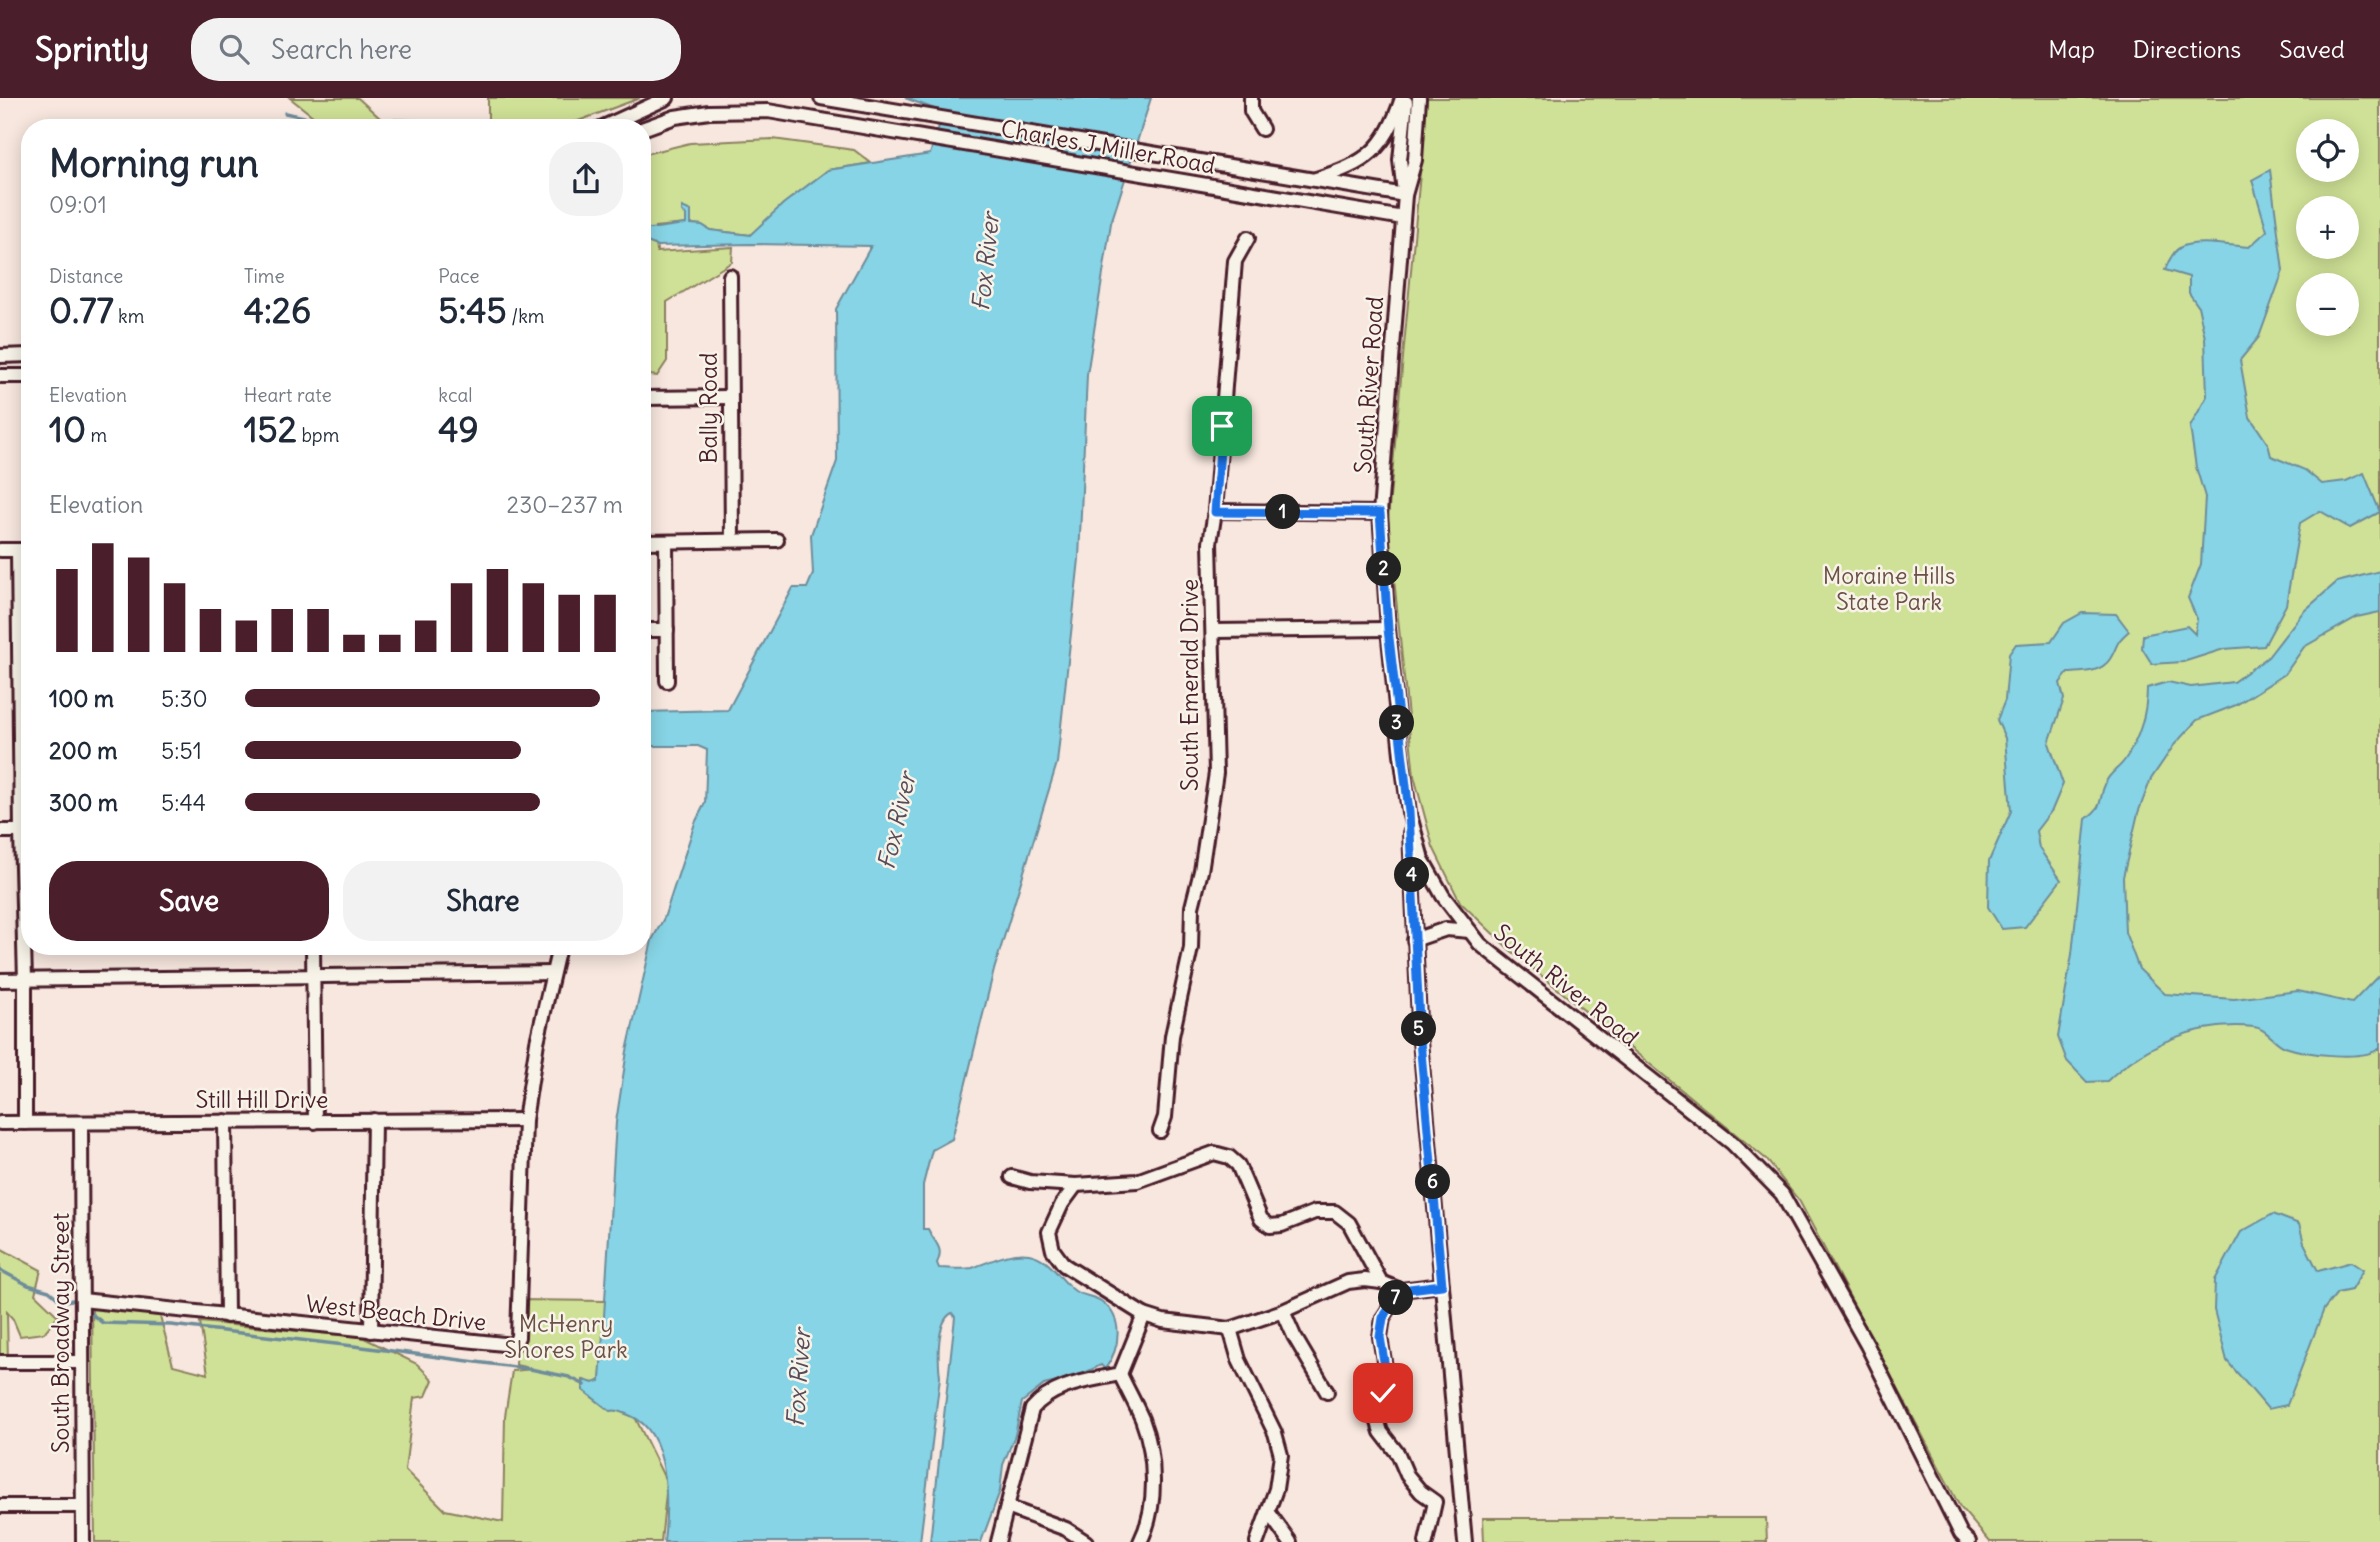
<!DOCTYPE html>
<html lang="en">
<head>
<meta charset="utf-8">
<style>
  :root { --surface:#fff; --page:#f2f2f3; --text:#1f2937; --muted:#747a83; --accent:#4a1f2b }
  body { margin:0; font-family:Delius,sans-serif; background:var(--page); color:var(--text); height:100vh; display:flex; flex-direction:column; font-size:26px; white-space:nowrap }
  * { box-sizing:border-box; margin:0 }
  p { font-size:23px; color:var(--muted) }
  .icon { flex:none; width:38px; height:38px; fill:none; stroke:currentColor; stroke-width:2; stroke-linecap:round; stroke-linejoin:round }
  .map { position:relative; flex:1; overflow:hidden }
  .side { position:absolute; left:21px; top:21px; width:630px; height:836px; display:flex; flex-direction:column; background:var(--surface); border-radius:28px; box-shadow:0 4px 18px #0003 }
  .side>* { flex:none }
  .tools { position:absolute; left:2296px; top:21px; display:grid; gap:14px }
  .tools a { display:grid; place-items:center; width:63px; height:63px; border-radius:50%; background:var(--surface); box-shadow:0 4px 18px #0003; font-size:35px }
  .pin { position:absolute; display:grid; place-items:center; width:60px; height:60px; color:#fff; margin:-30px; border-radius:14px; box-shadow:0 4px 10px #0006 }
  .km { position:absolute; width:35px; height:35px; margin:-18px; border-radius:50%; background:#222; color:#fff; font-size:19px; line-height:35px; text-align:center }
  .round { display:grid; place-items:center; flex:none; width:74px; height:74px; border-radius:28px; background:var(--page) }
  .head { display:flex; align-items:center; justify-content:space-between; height:119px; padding:0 28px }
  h1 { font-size:38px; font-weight:700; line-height:52px }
  .figures { display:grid; grid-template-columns:repeat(3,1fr); gap:10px; height:119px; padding:7px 28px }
  .figures div { display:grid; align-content:center }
  .figures b { font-size:35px; font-weight:700 }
  .figures small { font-size:19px; font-weight:400 }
  .figures p { font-size:19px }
  .chart { height:196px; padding:14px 28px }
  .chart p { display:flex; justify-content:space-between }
  .chart svg { width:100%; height:126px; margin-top:7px; stroke:var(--accent); stroke-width:6 }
  .cta { display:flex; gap:14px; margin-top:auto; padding:14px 28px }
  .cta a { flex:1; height:80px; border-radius:28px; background:var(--accent); color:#fff; font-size:28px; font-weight:700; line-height:80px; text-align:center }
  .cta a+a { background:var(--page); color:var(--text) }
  ul { padding:0 28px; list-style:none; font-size:23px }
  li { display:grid; grid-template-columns:112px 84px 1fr; align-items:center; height:52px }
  li i { height:18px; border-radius:9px; background:var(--accent) }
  header { display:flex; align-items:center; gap:42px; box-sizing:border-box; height:98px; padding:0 35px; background:var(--accent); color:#fff }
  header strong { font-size:33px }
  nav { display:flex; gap:38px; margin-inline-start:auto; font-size:24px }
  .search { width:490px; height:63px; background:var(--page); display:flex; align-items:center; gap:18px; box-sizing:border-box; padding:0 24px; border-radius:28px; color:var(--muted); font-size:26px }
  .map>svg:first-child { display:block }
</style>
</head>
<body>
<header>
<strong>Sprintly</strong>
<div class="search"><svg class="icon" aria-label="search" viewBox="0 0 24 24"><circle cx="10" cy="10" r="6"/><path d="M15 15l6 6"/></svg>Search here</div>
<nav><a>Map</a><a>Directions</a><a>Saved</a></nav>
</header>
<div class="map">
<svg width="2380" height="1444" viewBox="0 0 2380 1444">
  <rect width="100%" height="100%" fill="#f7e7de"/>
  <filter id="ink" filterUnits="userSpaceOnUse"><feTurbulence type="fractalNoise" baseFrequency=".0143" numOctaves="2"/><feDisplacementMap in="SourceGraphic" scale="14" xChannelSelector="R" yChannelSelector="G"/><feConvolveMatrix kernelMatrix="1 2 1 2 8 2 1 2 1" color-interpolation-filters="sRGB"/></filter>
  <g filter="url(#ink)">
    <g fill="#cfe196" stroke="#8c8060" stroke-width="2" fill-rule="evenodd">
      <polygon points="290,0 358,0 381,21 415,22 416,30 328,30"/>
      <polygon points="488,0 640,0 573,25 567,30 488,30"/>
      <path d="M1427 0H2380V1444H1990L1960 1409 1800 1104 1766 1061 1509 851 1460 804 1433 749 1414 678 1388 421ZM2308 33H2347V72H2308ZM2308 110H2347V149H2308ZM2308 187H2347V226H2308Z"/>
      <polygon points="773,41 854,52 871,65 828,72 784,106 751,137 710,132 702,127 691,126 686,117 686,126 655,129 657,154 733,149 732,164 667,204 667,263 657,278 642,276 642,61 645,56 690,45"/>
      <polygon points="0,1150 41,1172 35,1196 58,1218 44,1235 20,1238 13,1221 7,1214 8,1264 0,1264"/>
      <polygon points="519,1202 607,1203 600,1283 593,1285 583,1282 583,1292 610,1313 615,1312 635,1319 667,1385 661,1444 95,1444 92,1209 160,1218 173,1267 208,1276 200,1224 362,1239 417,1266 433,1282 426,1298 414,1300 405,1372 445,1412 503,1424 505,1318 512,1273 534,1271 516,1267"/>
      <polygon points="1483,1420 1766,1420 1767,1444 1484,1444"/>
    </g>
    <g fill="#86d4e5" stroke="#6e8c9b" stroke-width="2">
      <path d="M905 0H1151L1111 125 1087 277 1079 461 1057 665 994 872 952 1041 932 1052 923 1087V1131H928C934 1144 945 1150 937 1165L939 1170C949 1170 962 1172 972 1170 989 1164 1010 1153 1029 1156 1051 1160 1059 1182 1075 1193 1083 1198 1094 1198 1101 1203 1125 1220 1120 1251 1105 1271L1101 1267 1074 1280 1044 1287 1022 1304 1015 1337 1003 1367 1000 1393 981 1444H930L955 1219 952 1215C936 1223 938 1263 940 1279L920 1444H664C668 1408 671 1335 631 1318 623 1315 618 1311 610 1313L583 1292 584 1282 593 1285 600 1283 616 1024 627 953 652 842 664 820 695 725 705 705 707 652 698 648H642V614L728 612 793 490H807L813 476 811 437 837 363 836 211 871 148 750 146 657 148 642 142V132L686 126V117L682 114V109L691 113V126L702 127 710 132 750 137 783 106 828 72 930 56 940 25V13Z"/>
      <path d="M2270 72 2283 173 2259 239 2240 262 2250 319 2268 346 2271 358 2305 372 2322 386 2346 383 2364 375 2380 414 2350 430 2320 413 2300 425 2286 507 2264 548 2224 551 2183 564 2152 566 2142 550 2143 537 2187 528 2195 536 2197 521 2188 500 2201 466 2205 399 2196 369 2190 329 2207 298 2205 240 2198 208 2189 195V179L2165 172C2168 164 2173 153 2181 149 2196 141 2232 148 2249 149L2267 133 2252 82Z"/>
      <path d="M2380 473V514L2357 519 2304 549 2285 576 2236 607 2197 622 2174 647 2151 681 2138 715 2123 779 2125 834 2139 871 2165 896 2234 901 2298 893 2352 905 2380 876V950C2364 964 2305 956 2285 949 2274 945 2266 930 2254 929 2198 923 2146 946 2107 983L2087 984 2067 963 2058 939 2072 856 2086 721C2106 706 2097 703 2106 684 2109 676 2119 670 2124 663 2139 642 2147 615 2147 590L2168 584 2191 589 2233 584 2268 559 2303 514 2337 484Z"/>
      <path d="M2082 515 2116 516 2129 533C2113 547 2119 547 2110 561 2101 575 2082 574 2068 575L2060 585 2064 601 2049 645 2063 686 2052 712 2036 733 2039 750 2061 782 2025 829 2002 831 1988 809 1989 763 2011 713 2005 640 1997 622 2005 602 2009 556 2016 546 2051 544 2064 525Z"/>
      <polygon points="2273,1116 2299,1126 2304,1145 2318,1173 2351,1164 2363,1172 2351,1192 2337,1195 2324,1211 2287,1307 2268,1311 2227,1263 2214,1212 2215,1182 2241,1134"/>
    </g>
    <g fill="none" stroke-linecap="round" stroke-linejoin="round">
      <g stroke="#6e8c9b" stroke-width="3.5">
        <polyline points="285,15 304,19 322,30"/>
        <polyline points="0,1172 28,1187 49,1193 61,1203 74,1202 79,1207"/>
        <polyline points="85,1211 103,1225 171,1227 362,1249 530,1271 569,1279 585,1287"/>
      </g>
      <defs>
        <g id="minor">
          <polyline points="821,0 1405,97"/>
          <polyline points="1251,0 1251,13 1262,31"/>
          <polyline points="1419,0 1415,62 1405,97 1380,415 1388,531 1401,656 1409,714 1422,761 1443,798 1480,846 1732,1045 1782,1096 1867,1247 1961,1436 1969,1444"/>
          <polyline points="601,30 667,0"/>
          <polyline points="642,31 675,19 709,14 768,13 1403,120"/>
          <path d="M1316 81C1367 65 1385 52 1402 0"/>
          <polyline points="1404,94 1400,62 1406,4"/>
          <polyline points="730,178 732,442"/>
          <polyline points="0,258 30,257"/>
          <polyline points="0,278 30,278"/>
          <polyline points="642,300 730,299"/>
          <polyline points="1215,413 1380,415"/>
          <polyline points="642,444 777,442"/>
          <polyline points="666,444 667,583"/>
          <polyline points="0,452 30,452"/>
          <polyline points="18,452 21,733 25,882 25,1025"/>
          <polyline points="642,532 667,532"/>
          <polyline points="1214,533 1388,531"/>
          <polyline points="0,733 30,733"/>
          <polyline points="1410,735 1420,943 1465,1444"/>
          <polyline points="1414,842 1446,831 1470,833"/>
          <polyline points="313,849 315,1024"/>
          <polyline points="0,882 552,875"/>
          <polyline points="225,1023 227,1218"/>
          <polyline points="0,1025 525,1022"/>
          <polyline points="81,1026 83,1444"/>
          <polyline points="1160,1033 1165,1019 1172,938 1191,850 1192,809 1201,773 1216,675 1210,445 1215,413 1235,163 1248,140"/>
          <polyline points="1012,1079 1030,1084 1076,1087 1137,1083 1214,1055 1229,1059 1238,1067 1261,1121 1270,1128 1282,1127 1315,1114 1335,1114 1349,1125 1381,1184"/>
          <polyline points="1401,1192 1383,1220 1380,1239 1386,1275 1377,1321 1381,1334 1398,1356 1407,1377 1421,1394 1435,1404 1426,1444"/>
          <polyline points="82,1202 513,1247 518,1239 525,1022 537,944 559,849"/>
          <polyline points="1283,1213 1294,1238 1327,1294"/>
          <polyline points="1144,1217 1163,1223 1230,1231 1283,1213 1348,1184 1365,1182 1381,1184 1401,1192 1442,1187"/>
          <polyline points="1230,1231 1239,1262 1275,1335 1281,1357 1276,1391 1257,1444"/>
          <polyline points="371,1233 374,1022"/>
          <polyline points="0,1264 82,1264"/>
          <path d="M1120 1276C1127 1291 1135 1305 1142 1321 1156 1357 1158 1409 1140 1444"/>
          <polyline points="0,1408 82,1408"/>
          <polyline points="1007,1409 1066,1431 1086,1444"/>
          <polyline points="1269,1415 1290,1444"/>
          <path d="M998 1444 1032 1311C1054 1285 1089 1283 1120 1276L1144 1217 1064 1167 1053 1152 1049 1134 1062 1106 1076 1087"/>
        </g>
      </defs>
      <use href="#minor" stroke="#4a1f2b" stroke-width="18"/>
      <use href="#minor" stroke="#f7f3e8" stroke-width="12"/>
    </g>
  </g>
  <g fill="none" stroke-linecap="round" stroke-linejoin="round" filter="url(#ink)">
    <defs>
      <polyline id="route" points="1222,328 1215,414 1380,415 1388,531 1409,714 1420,943 1442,1187 1401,1192 1383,1220 1380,1239 1386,1275 1383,1295"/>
    </defs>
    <use href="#route" stroke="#fff" stroke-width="14"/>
    <use href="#route" stroke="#1a73e8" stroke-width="9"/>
  </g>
  <g text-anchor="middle" stroke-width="5" stroke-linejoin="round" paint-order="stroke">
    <g font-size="23" fill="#4a1f2b" stroke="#f7f3e8">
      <text transform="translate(1108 49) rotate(10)" y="8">Charles J Miller Road</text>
      <text transform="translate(1369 287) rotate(-86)" y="8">South River Road</text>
      <text transform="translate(709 310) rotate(-90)" y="8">Bally Road</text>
      <text transform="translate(1190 587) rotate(-90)" y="8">South Emerald Drive</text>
      <text transform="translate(1566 887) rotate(39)" y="8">South River Road</text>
      <text x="262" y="1010">Still Hill Drive</text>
      <text transform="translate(396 1215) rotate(6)" y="8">West Beach Drive</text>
      <text transform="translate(61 1235) rotate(-90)" y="8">South Broadway Street</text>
    </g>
    <g font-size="23" fill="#6b5046" stroke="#f7f3e8">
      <text x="1889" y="486">Moraine Hills<tspan x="1889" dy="26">State Park</tspan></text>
      <text x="566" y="1234">McHenry<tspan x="566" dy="26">Shores Park</tspan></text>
    </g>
    <g font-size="24" font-style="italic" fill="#594c5a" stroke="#f7f3e8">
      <text transform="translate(986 164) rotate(-84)" y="8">Fox River</text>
      <text transform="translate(897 723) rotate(-77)" y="8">Fox River</text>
      <text transform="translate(799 1280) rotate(-86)" y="8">Fox River</text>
    </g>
  </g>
</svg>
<div class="tools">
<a><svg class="icon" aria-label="locate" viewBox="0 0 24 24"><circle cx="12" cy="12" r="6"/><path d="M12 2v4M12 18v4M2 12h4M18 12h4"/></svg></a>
<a>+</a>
<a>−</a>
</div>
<div class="pin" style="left:1222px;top:328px;background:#1e9e55"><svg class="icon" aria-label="arrive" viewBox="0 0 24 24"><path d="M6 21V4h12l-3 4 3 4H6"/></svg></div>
<div class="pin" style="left:1383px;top:1295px;background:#d93025"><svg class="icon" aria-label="check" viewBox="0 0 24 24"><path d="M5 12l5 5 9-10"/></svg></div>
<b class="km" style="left:1283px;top:414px">1</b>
<b class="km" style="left:1384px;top:471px">2</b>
<b class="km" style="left:1397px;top:625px">3</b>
<b class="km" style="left:1412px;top:777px">4</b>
<b class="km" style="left:1419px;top:931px">5</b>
<b class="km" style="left:1433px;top:1084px">6</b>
<b class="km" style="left:1396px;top:1200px">7</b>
<section class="side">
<div class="head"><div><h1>Morning run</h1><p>09:01</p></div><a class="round"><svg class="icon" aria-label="share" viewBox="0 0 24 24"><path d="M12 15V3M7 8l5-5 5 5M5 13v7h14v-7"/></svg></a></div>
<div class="figures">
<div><p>Distance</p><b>0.77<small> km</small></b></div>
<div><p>Time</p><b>4:26</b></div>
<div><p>Pace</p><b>5:45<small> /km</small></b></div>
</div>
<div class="figures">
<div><p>Elevation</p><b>10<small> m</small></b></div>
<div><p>Heart rate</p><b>152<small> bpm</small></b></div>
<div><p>kcal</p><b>49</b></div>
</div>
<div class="chart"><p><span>Elevation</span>230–237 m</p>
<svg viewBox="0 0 160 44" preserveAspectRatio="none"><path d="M5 44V15M15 44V6M25 44V11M35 44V20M45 44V29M55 44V33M65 44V29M75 44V29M85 44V38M95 44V38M105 44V33M115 44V20M125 44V15M135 44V20M145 44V24M155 44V24"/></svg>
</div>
<ul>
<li><b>100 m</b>5:30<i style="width:94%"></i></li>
<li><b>200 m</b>5:51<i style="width:73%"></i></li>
<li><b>300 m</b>5:44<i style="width:78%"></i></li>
</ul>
<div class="cta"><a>Save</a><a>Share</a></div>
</section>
</div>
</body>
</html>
